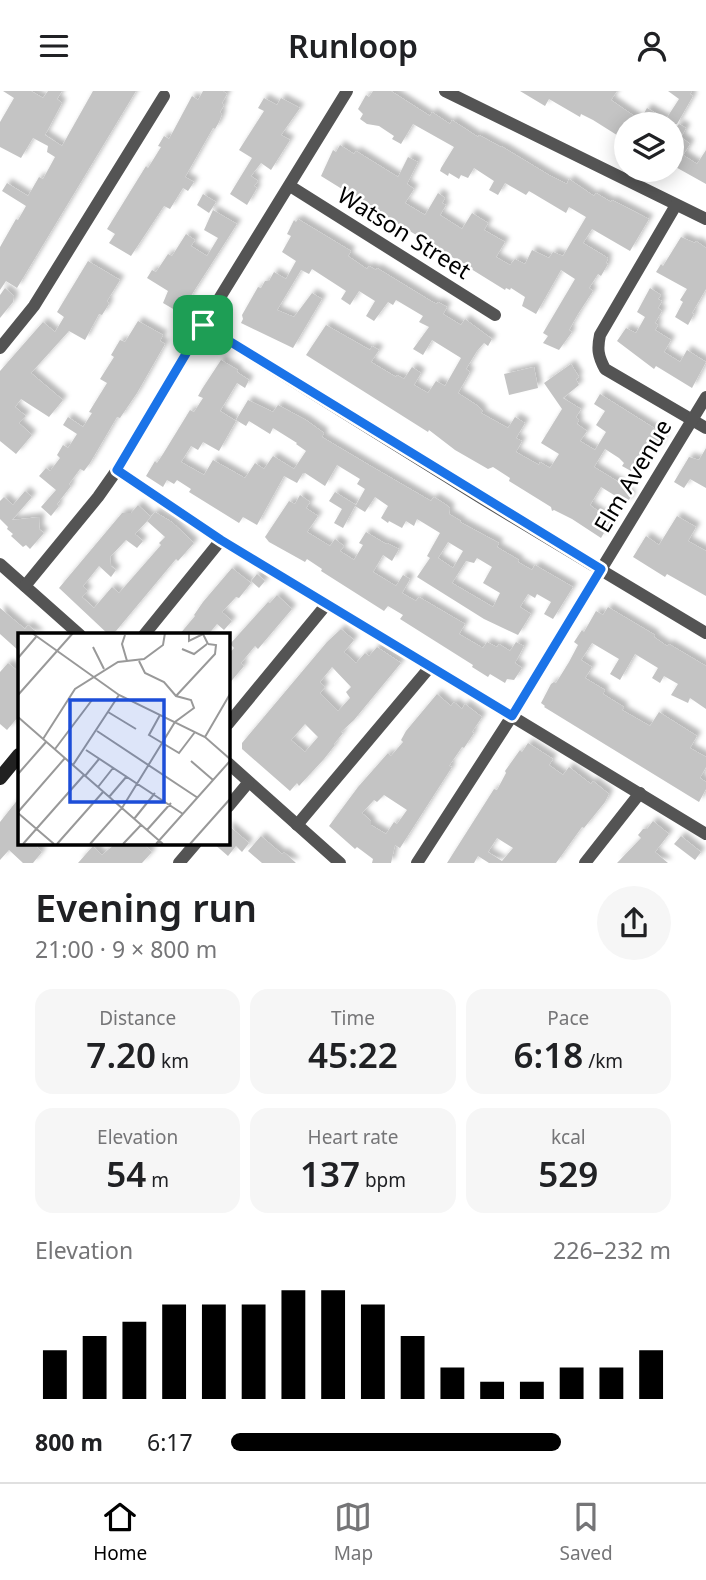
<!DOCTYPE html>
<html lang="en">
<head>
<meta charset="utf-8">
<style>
  :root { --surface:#fff; --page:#f6f6f6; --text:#202124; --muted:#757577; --line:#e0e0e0; --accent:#000 }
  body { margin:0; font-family:"Noto Sans",sans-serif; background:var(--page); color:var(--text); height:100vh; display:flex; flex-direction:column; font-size:26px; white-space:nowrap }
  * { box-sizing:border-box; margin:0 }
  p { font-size:23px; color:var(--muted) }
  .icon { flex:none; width:38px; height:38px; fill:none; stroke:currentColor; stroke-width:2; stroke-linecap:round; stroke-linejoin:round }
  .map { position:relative; height:772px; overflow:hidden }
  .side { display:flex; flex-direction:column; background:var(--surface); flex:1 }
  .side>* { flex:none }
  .controls { position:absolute; left:614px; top:21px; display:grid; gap:14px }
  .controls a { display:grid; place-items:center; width:70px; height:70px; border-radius:50%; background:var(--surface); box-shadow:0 4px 18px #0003; font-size:35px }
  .pin { position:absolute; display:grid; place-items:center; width:60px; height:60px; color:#fff; margin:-30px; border-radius:14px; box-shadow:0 4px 10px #0006 }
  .round { display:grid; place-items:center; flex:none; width:74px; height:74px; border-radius:37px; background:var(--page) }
  .head { display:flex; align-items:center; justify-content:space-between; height:119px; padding:0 35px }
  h1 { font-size:38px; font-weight:600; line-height:52px }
  .metrics { display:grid; grid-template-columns:repeat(3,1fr); gap:10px; height:119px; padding:7px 35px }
  .metrics div { display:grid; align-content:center; border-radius:18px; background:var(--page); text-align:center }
  .metrics b { font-size:35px; font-weight:600 }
  .metrics small { font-size:19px; font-weight:400 }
  .metrics p { font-size:19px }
  .chart { height:196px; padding:14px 35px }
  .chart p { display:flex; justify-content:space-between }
  .chart svg { width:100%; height:126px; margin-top:7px; stroke:var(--accent); stroke-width:6 }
  ul { padding:0 35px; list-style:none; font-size:23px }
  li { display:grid; grid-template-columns:112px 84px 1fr; align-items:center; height:52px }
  li i { height:18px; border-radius:9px; background:var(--accent) }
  header { display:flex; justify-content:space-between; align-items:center; height:91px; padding:0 35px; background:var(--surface); font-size:32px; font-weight:600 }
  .dock { display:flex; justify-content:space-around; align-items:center; height:98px; border-top:2px solid var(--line); background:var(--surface); font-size:19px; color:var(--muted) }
  .dock a { display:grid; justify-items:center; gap:4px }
  .dock .current { color:var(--accent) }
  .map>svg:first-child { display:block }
</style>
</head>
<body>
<header><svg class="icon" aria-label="menu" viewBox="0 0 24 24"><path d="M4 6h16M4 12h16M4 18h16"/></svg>Runloop<svg class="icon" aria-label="person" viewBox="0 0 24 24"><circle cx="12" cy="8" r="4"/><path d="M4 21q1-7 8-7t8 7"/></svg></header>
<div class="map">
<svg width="706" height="772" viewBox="0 0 706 772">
  <defs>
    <filter id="shadow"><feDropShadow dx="4.5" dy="-4.5" stdDeviation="2" flood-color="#0004"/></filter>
  </defs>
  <rect width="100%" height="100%" fill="#fff"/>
  <g fill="#c4c4c4" fill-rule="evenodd" filter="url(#shadow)">
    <polygon points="3,0 31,0 43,7 48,0 62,0 57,8 62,12 45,44 62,55 93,0 136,0 17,197 6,190 0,199 0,156 16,128 18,129 26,115 2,100 7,92 28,105 39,86 43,88 55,66 47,61 48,55 33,47 21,67 0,56 0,31 14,7"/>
    <polygon points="203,0 223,0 227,3 222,12 224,14 220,21 222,23 219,31 215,38 213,37 185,86 194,91 188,100 183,97 170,118 164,115 131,165 109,152 115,143 107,138 146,75 148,77 161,56 158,55 164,45 169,48 192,5 198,9"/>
    <polygon points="373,0 391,0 430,25 432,21 450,33 452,29 478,46 479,44 501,56 501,55 549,84 567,93 569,88 594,105 596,102 611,111 612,109 649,128 630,160 592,138 583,152 608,167 606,172 608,173 601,185 598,183 589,197 593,200 578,223 569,239 572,241 559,259 543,252 548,245 543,242 575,188 561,179 536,223 522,215 525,206 511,197 510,199 506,197 505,199 321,85 333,59 336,61 340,54 354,63 356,60 398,86 408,66 418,71 407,93 414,98 405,112 425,124 438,102 445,107 442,112 446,114 440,124 462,138 472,122 488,132 484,139 505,151 496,166 510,174 515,168 525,173 532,159 549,167 553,161 563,165 586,126 569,116 566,122 529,100 526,104 505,92 498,104 489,99 494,90 474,77 468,87 461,84 459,88 449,82 448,85 440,80 441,77 454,56 413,33 401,53 392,48 394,45 379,35 367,33 360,28 363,23 358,18 366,4 369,6"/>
    <polygon points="520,0 617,0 611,9 640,29 647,17 666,28 679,8 668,0 692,0 690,3 693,5 677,33 626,33 626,38 620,46 593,29 581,23 580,26 549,8 545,15"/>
    <polygon points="264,7 277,14 281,7 300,17 281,44 290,49 271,79 261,72 251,85 258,90 254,95 257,97 247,114 230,103 252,67 239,59 264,20 258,17"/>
    <polygon points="679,33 686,37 681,46 690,53 683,64 697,73 706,59 706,93 672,74 672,41"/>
    <polygon points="203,103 216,111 209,122 197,114"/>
    <polygon points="213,119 237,133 180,222 163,212 168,200 147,187 152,179 156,181 168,163 172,165 186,143 195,149 191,155 207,165 218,147 204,139"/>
    <polygon points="298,128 351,160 348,165 367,178 369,175 376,179 377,177 431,210 437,213 438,211 447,216 443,223 461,234 465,228 492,248 488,255 484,252 477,260 466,278 470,281 458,302 478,315 483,320 481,322 508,337 515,326 525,332 516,347 522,350 516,361 539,374 540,371 550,377 559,363 541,352 562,318 544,292 571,273 579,286 576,288 579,294 563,307 581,318 576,326 579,329 577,333 587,340 580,350 595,359 606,341 596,334 605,320 594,313 600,303 654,337 664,348 656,360 647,354 631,380 622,375 624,372 619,367 605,358 594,376 622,393 620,396 632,404 627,412 601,396 590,414 611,430 601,447 572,428 554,419 552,420 551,416 509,390 510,387 493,376 488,378 455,359 429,339 428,341 306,264 326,234 370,259 372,255 379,259 371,271 396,286 397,284 404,288 412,276 421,282 414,294 428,302 436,290 445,295 461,267 432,249 423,264 413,258 429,236 419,231 423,225 396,209 393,214 388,211 374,230 366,225 375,210 359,200 350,214 341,208 346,200 312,178 309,183 301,179 277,219 294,226 312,202 322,208 293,257 241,232 243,228 242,224 258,196 261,197 265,190 269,190 274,181 286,188 296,170 282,161 291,145 287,143 294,129 296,131"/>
    <polygon points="681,146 695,152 696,150 706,157 706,198 692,222 694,223 688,234 675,226 683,211 680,209 687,198 656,181 661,173 663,175"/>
    <polygon points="88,170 120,189 107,210 109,213 102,224 99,223 85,249 69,240 31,282 63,309 49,326 21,308 15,316 26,325 19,332 32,344 16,363 0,350 0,280 43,231 55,241 64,226 57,221"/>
    <polygon points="5,197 14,205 13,211 0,227 0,204"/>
    <polygon points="650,197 661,204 658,208 662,210 658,217 662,220 655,232 658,234 655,239 671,249 664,261 680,271 687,259 706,271 692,297 656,275 654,278 617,250 626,237 636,242 645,226 637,221"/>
    <polygon points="138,230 163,244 160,250 165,253 137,302 120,327 117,326 90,372 84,380 80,378 69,393 71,395 57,413 59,415 51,425 41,416 56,399 39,385 46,377 50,380 60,367 57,364 63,354 68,357 77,343 63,334 68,326 83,336 92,322 89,321 107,292 100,288 114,266 111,264 120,249 125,251"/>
    <path d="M221 269 238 279 237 281 249 289 245 297 237 292 220 320 236 330 219 360 203 351 198 359 191 355 181 371 204 384 213 369 245 387 255 372 264 378 273 365 294 378 306 360 296 353 297 352 273 337 270 343 249 330 246 335 236 329 248 309 273 321 278 314 306 329 324 342 322 346 369 374 431 410 434 406 445 413 450 417 449 423 461 430 460 431 499 452 497 456 519 469 518 471 532 479 535 474 573 496 553 528 544 523 551 511 537 503 535 507 528 503 520 516 531 523 518 544 484 528 417 486 430 467 427 465 440 442 417 428 414 435 406 430 402 437 389 430 388 432 381 427 388 415 375 406 365 421 355 415 343 437 334 432 342 418 329 410 335 401 356 414 365 398 357 393 360 388 337 374 325 395 305 382H303L297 392 284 385 257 434 243 426 239 432 189 401 191 398 177 389 174 393 167 389 163 396 146 385 155 370 157 372 163 363 190 319 194 321 203 307 198 305 202 298ZM448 451 463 460 453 477 438 467ZM477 467 492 476 483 492 500 502 493 516 452 492 466 470 474 472Z"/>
    <polygon points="534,276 538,297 509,304 504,283"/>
    <polygon points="706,357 706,397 690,388 684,397 674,391 689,366 699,369"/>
    <polygon points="25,400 32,406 12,429 40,426 39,438 44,442 30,458 26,454 23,456 11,445 13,443 7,438 8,436 0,428 0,410 4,406 13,414"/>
    <polygon points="300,404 310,411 306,417 318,425 307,441 330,455 335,448 344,455 340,460 354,469 363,454 359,452 366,441 386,453 387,452 399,458 392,470 383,464 373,481 396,495 403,484 410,488 402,502 416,510 419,506 465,533 459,543 483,557 487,551 497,556 499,553 510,560 516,551 524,555 515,572 522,577 514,589 507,588 505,592 490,583 488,586 472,576 473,574 400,528 403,524 388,515 384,520 321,480 322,478 307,468 305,471 269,451 265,446 289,410 295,413"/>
    <polygon points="138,414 151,426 135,443 143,450 137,457 126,449 110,466 111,475 116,479 111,486 99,475 83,495 88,500 82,506 94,517 112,496 119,502 161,454 159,452 165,446 147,430 155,421 172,431 194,452 178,470 176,468 116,540 109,544 59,497 122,422 131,422"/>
    <polygon points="677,425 696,436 688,450 706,460 706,505 667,483 665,486 633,466 646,445 659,454"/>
    <polygon points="232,477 251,492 239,507 236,506 222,521 232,530 224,539 217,533 208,544 179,544 195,525 194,524 203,511"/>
    <polygon points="257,483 265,490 259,497 251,490"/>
    <polygon points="277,504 292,518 258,558 255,555 241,572 244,575 228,594 228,564 234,557 230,553 268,511 270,512"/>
    <polygon points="608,516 655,544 654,546 667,555 669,553 706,575 706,618 690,607 688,612 671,604 678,593 664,585 660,592 652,587 658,577 635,563 620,589 610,583 619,568 592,552 581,569 592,576 585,587 605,599 603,603 624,616 622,619 650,635 659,621 697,645 690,657 706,666 706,676 700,687 706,691 706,698 699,711 544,616 545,615 541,612 551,593 554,591 556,592 569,571 578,554 574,551 582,539 584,541 596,520 603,524"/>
    <polygon points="0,517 25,538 28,534 40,544 19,544 19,560 0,543"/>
    <path d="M341 538 354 549 344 561 356 572 365 562 369 565 377 556 401 572 354 629 341 641 343 642 334 653 335 654 324 668 299 695 297 692 290 700 242 658V652L327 551ZM332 576 351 596 346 601 350 607 338 620 320 602 325 596 320 591ZM305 633 318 646 305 661 291 649Z"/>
    <polygon points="8,572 19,581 19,625 7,639 0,633 0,581"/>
    <path d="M437 603 451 615 454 611 462 618 465 613 482 626 472 641 474 642 464 657 462 656 449 675 452 676 400 757 395 754 391 772H372L373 768 357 756 355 758 329 735 358 696 388 662 391 665 403 651 401 649 406 640ZM384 704 407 719 397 733 394 731 386 743 371 734V730L362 722 374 709 377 711Z"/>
    <path d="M528 652 553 668 549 674 563 684 569 676 591 693 593 690 609 703 605 711 584 737 582 736 556 772H489L478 765 474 772H447L494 698 497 699 506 682 505 680 520 659 522 661ZM497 747 513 757 502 770 488 761Z"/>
    <polygon points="19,707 19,752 40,752 37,756 42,761 33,772 23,772 9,759 0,769 0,731"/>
    <polygon points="653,730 669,743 655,761 668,772 617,772 641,747 638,744 643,738 647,738"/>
    <polygon points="228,734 249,752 242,761 236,755 228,765 213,752 228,752"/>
    <polygon points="261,745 282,763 284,761 296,772 262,772 248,760"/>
    <polygon points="681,745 701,761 695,769 674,753"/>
    <polygon points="116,752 142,752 152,761 142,772 78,772 93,755 102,764"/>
  </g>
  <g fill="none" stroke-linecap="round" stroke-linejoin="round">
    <g stroke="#545454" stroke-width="12">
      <polyline points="445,0 706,128"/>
      <polyline points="290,95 495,224"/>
      <path d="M676 114 600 244C597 258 598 265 605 278L706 337"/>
      <polyline points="203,234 481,407 706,542"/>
      <polyline points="0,257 34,215 164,5"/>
      <polyline points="117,379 221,449 706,743"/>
      <polyline points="0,473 80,544"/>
      <polyline points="25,495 98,406 117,379 203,234 347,0"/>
      <polyline points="144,544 221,449"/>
      <polyline points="228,633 326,514"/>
      <polyline points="228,672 340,772"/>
      <polyline points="228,716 248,692"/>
      <polyline points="297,734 430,576"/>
      <polyline points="179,772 196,752"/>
      <polyline points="417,772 512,625 706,306"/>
      <polyline points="585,772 640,702"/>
    </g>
    <polyline stroke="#212121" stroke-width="14" points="0,687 19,664"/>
  </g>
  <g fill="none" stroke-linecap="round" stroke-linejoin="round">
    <defs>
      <polygon id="route" points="203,234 601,478 512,625 221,449 117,379"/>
    </defs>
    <use href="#route" stroke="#fff" stroke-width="14"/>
    <use href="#route" stroke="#1a73e8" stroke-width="9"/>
  </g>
  <g text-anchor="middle" stroke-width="5" stroke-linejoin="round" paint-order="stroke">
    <g font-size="23" fill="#000" stroke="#fff">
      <text transform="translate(404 142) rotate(32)" y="8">Watson Street</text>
      <text transform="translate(633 385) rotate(-59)" y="8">Elm Avenue</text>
    </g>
  </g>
  <g transform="translate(18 542)">
    <rect width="212" height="212" fill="#fff"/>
    <path fill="none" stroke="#999" stroke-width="2" d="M14 0 101 62 187 104 212 126M171 0V8L185 1 190 11M107 2 104 11 109 28M75 14 86 36M164 16 176 21 189 11M0 25 18 4M0 62 55 0M158 63 197 21 198 12 190 11M90 79 118 96M142 82 131 102 161 120 177 99M0 84 145 211M79 98 180 165M187 104 212 61M25 106 57 56 100 29 126 26 145 12 147 0M37 116 74 67M68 117 165 181M173 128 195 147M55 132 101 62M0 141 28 109M67 143 81 126M80 154 95 135M91 164 109 143M0 179 47 125M0 180 36 211M116 186 137 160M129 197 153 170M5 211 66 142M39 211 85 159M72 211 104 175 157 89 176 75 173 67 158 63 146 49 127 40 121 28M105 211 123 192M138 211 212 128M172 211 212 166"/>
    <path fill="#1d4ed8" fill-opacity="0.15" stroke="#1d4ed8" stroke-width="3.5" d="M52 67H146V169H52Z"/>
    <rect width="212" height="212" fill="none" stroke="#000" stroke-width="3.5"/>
  </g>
</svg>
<div class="controls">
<a><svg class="icon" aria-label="layers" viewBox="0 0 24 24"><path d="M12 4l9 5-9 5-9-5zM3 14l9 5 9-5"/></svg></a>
</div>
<div class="pin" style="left:203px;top:234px;background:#1e9e55"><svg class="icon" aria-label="arrive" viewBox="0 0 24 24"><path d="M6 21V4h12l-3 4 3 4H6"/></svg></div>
</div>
<section class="side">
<div class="head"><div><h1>Evening run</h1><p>21:00 · 9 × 800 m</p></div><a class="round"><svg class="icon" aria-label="share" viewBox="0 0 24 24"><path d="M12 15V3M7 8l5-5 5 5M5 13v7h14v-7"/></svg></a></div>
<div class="metrics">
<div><p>Distance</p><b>7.20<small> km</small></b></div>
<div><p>Time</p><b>45:22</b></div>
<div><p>Pace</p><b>6:18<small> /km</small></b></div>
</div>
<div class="metrics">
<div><p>Elevation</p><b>54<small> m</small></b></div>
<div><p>Heart rate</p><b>137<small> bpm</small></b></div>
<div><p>kcal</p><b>529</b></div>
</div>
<div class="chart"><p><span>Elevation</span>226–232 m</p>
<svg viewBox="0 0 160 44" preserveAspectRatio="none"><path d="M5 44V27M15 44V22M25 44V17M35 44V11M45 44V11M55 44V11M65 44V6M75 44V6M85 44V11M95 44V22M105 44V33M115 44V38M125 44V38M135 44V33M145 44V33M155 44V27"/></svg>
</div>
<ul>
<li><b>800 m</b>6:17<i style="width:75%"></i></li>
</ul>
</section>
<nav class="dock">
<a class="current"><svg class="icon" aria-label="home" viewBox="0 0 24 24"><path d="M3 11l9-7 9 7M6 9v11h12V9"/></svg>Home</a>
<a><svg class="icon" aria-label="map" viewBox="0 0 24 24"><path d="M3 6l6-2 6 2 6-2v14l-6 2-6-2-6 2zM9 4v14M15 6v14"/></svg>Map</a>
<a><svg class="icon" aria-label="saved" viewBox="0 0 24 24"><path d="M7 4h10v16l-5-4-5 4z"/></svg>Saved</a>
</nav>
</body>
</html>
